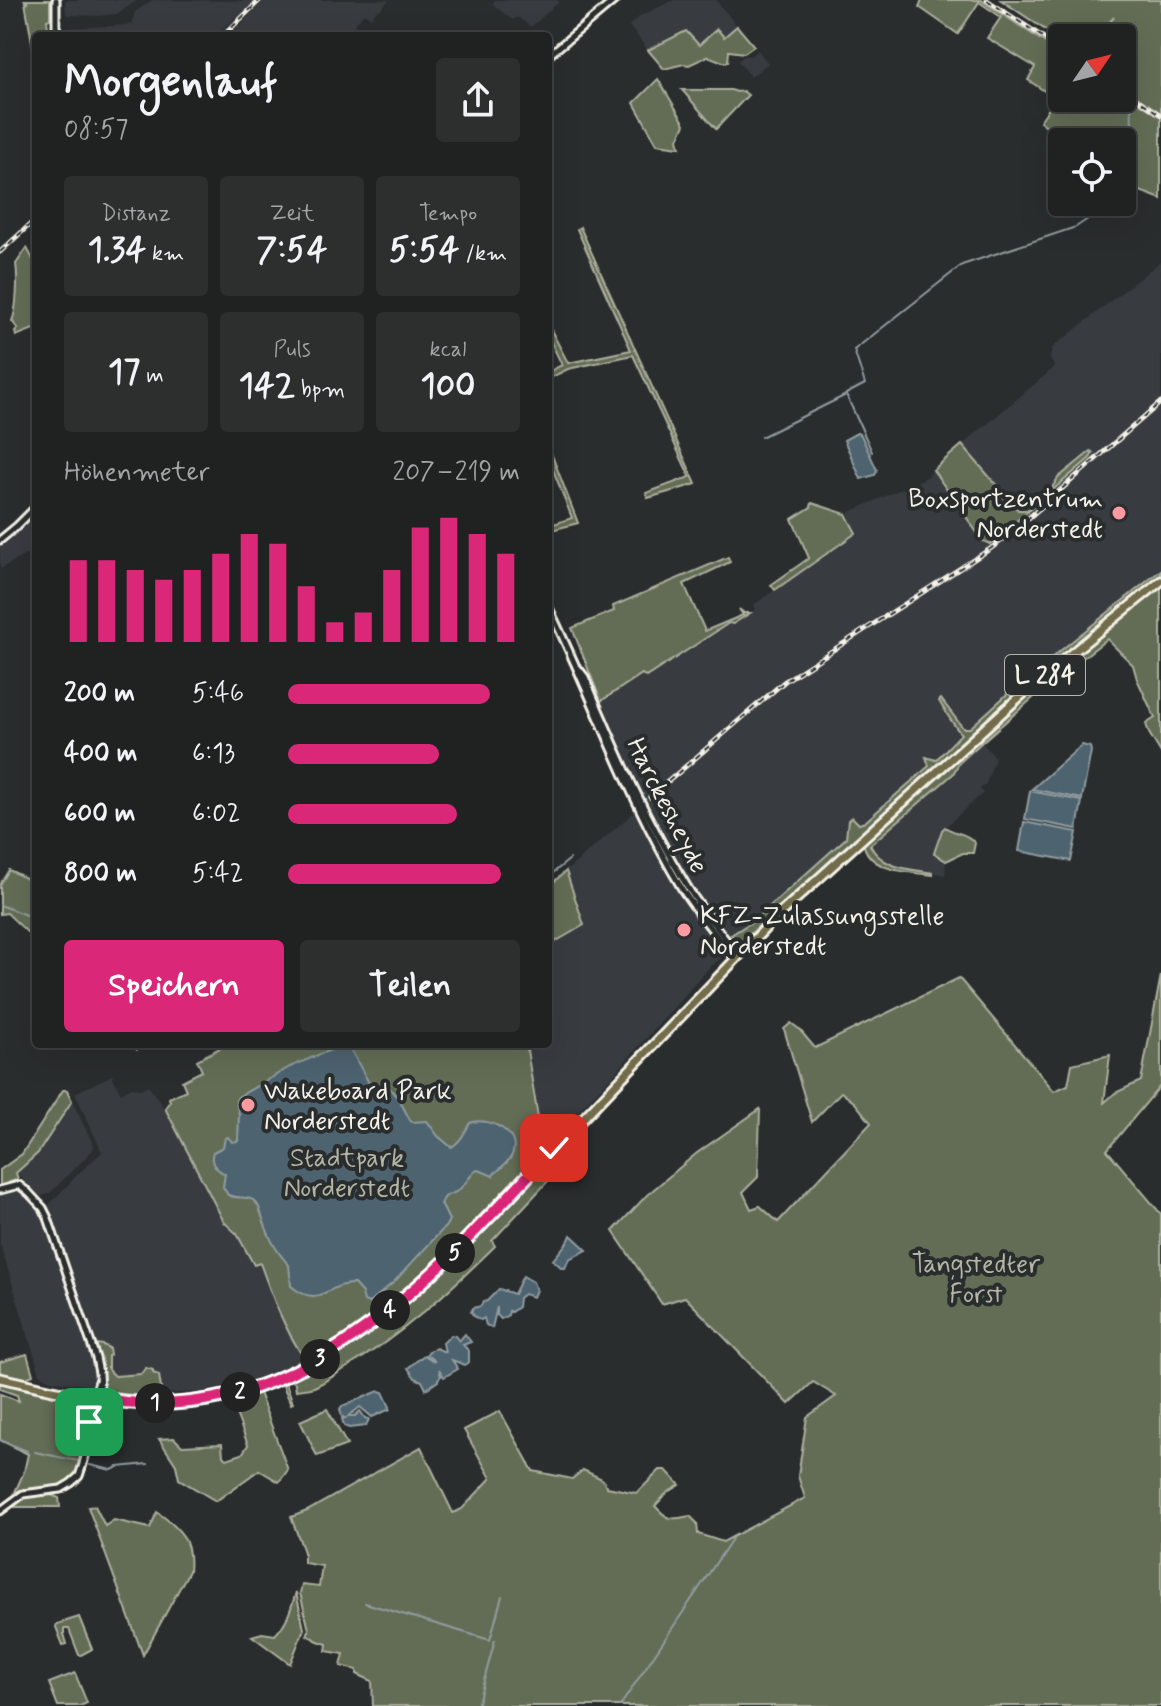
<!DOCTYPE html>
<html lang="de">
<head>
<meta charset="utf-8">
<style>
  :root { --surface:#202222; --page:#2d2f2f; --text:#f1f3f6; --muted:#a2a4a5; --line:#3d3f40; --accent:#db2777 }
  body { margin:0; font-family:Mynerve,sans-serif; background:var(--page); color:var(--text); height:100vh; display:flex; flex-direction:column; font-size:30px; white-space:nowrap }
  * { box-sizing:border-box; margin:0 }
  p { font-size:26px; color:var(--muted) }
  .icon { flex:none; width:44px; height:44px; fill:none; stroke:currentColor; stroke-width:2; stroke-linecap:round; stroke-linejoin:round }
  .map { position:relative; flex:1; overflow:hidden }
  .side { position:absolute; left:32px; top:32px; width:520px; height:1016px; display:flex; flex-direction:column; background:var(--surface); border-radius:8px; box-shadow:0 8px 32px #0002,0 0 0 2px var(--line) }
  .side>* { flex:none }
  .needle { width:52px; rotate:55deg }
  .fabs { position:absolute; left:1048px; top:24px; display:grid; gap:16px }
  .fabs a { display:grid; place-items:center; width:88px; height:88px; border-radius:8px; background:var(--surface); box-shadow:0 8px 32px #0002,0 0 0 2px var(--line); font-size:40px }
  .pin { position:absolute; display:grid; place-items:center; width:68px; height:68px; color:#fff; margin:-34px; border-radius:16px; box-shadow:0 4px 12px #0006 }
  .km { position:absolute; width:40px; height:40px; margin:-20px; border-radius:50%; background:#222; color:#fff; font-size:22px; line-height:40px; text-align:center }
  .round { display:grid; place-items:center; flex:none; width:84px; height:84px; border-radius:8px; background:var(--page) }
  .overview { display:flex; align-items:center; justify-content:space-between; height:136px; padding:0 32px }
  h1 { font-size:44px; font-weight:700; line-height:60px }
  .figures { display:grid; grid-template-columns:repeat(3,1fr); gap:12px; height:136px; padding:8px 32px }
  .figures div { display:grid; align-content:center; border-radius:8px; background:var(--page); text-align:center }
  .figures b { font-size:34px; font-weight:700 }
  .figures small { font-size:22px; font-weight:400 }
  .figures p { font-size:22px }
  .chart { height:224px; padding:16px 32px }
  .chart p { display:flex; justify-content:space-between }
  .chart svg { width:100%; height:144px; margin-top:8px; stroke:var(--accent); stroke-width:6 }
  .button { display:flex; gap:16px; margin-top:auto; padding:16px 32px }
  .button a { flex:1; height:92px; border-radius:8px; background:var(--accent); color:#fff; font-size:32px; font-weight:700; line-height:92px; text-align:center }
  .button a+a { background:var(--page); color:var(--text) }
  ul { padding:0 32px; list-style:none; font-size:26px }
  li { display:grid; grid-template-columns:128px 96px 1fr; align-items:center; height:60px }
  li i { height:20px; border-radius:10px; background:var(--accent) }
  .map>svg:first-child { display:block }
</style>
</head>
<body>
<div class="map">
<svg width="1161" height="1706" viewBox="0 0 1161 1706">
  <rect width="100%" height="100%" fill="#2a2d2e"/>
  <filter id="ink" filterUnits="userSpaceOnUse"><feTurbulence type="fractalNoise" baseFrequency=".0125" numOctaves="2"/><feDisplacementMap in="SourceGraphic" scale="16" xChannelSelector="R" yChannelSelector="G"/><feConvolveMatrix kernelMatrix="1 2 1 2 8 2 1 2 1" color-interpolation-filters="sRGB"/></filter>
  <g filter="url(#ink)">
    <g fill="#373b41">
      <polygon points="65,0 138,0 117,14 99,16 66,15"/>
      <polygon points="152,0 253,1 262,0 226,36 218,36 243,10 216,36 66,36 65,28 129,25 132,23 135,12"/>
      <polygon points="264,0 389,0 379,11 377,10 371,18 364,13 354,25 358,29 352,36 229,36"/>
      <polygon points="495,0 557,0 559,2 531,27 517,17 513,20 492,4"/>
      <polygon points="674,0 716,0 737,26 724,37 717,30 699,45 686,31 648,50 629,26 640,16"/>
      <polygon points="758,50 768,63 751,77 738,61 744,56 751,56"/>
      <polygon points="1161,261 1161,570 1008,693 890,802 832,850 789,890 753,921 732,935 739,944 710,967 616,1072 551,1139 539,1124 526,1044 548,1044 548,946 584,925 566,871 646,802 623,756 601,701 643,673 645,677 729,623 734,624 755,610 753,605 856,534 846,514 927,477 933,470 983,541 1022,517 962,445 1055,367 1050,359 1052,348"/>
      <polygon points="31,514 36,518 36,529 31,535 36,542 36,549 0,569 0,542"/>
      <polygon points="982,742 995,758 986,784 980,789 983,793 942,830 934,853 946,861 945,875 892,865 880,859 869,845"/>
      <polygon points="112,1075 121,1093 132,1087 140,1089 148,1085 165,1109 224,1222 237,1234 254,1264 260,1262 276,1309 294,1343 304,1358 276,1371 239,1385 200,1392 141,1395 50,1380 40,1374 0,1244 0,1194 17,1191 43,1211 81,1171 102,1152 75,1093"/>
      <polygon points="72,1101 94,1146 93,1150 50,1193 44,1196 38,1196 17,1173 38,1153"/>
    </g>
    <g fill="#646d54" stroke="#acaf9e" stroke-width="2">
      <polygon points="25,0 50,0 50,19 47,20 49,36 36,36 36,65 25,2 28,3"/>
      <polygon points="922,0 981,0 1062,54 1062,66 1046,92 1028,80 1035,67 987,38 1001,17 979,2 958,34 919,7"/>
      <polygon points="1001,0 1161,0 1161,199 1122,184 1122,142 1067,142 1040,121 1062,90 1062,98 1122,98 1122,38 1099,38 1114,17 1096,38 1062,38 1062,41"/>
      <polygon points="737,26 754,46 744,53 729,51 728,62 723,62 708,56 689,65 684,64 664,69 648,50 686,31 699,45 717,29 724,37"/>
      <polygon points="658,79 685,124 678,139 680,147 657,144 634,103"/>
      <polygon points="682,90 731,90 737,92 743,91 748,95 716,129"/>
      <polygon points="580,227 696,484 648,498 646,493 690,477 633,355 568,369 548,379 548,372 562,365 548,336 548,324 568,363 631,350 577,229"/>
      <path d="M27 248 36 265V328L16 336 15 332 18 329 12 321C17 310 18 277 16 264Z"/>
      <polygon points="548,445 578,523 548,531 548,526 572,518 548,457"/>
      <polygon points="962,445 1018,510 1027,510 1050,491 1058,478 1091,451 1093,453 1090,458 990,544 983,541 933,470"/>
      <polygon points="812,503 846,514 856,533 775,590 771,585 809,558 792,519 811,507"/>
      <polygon points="728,557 730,562 684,584 705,631 743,615 739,609 744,613 750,613 733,624 729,623 646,677 642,674 601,701 572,628 614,611 613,606"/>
      <path d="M1161 570V577L1009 701 739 944 731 935 753 921 846 838 848 820 852 817 859 824 865 822 929 766 926 757 936 760 961 734C952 723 946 713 939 701L941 699 963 728H970L1015 687Z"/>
      <path d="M1161 585V753L1149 733 1146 724 1155 718 1137 679 1133 665 1107 639 1048 685 982 742 959 763 953 774 870 845C882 869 910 869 933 873V875C908 872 867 872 863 841L1035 687Z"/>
      <path d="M945 827C955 834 968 833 975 843L973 853H963L946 861 934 853 942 830Z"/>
      <polygon points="9,870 36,883 36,953 28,933 7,913 0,914 0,884"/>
      <polygon points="566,871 584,925 548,946 548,887"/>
      <path d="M1161 975V1085L1107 1150 1161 1214V1706H373L372 1681 357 1674V1670L341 1666 344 1654 326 1651 327 1644 318 1641 307 1635 309 1630 300 1593 302 1585 319 1587 322 1566 304 1563V1552L291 1517 307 1511 421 1447 453 1513 462 1509 491 1478 464 1430 500 1411 533 1471 572 1479 583 1470 602 1479 607 1487 637 1493 660 1470H666L680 1485 667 1493 655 1506C669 1521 670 1520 690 1516L697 1523 698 1534 723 1542 805 1498 798 1476 807 1417 836 1396 813 1382 789 1404 685 1297 662 1304 613 1231 647 1195 697 1153 760 1109 758 1177 743 1192 751 1209 760 1206 778 1222 871 1123 855 1103 841 1092 812 1122 784 1029 791 1023 799 1029 815 1048 959 978 1054 1091 1068 1085 1072 1064 1110 1055 1104 1103 1115 1093 1141 1081Z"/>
      <path d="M218 1044H526L539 1124 551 1141 429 1269 356 1329 304 1358C284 1328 272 1297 260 1263L254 1265 237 1234 224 1222 165 1108 170 1101 169 1098 186 1090 182 1081 202 1071 197 1060 220 1048Z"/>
      <polygon points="63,1090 67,1090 72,1101 38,1153 16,1173 18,1179 0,1186 0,1170 22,1154"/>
      <path d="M555 1151 563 1165 492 1241 495 1246C449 1291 402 1335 346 1368 336 1374 325 1382 314 1387 308 1389 302 1389 296 1390L295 1383 289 1378 286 1383 293 1403 291 1404 281 1381 266 1387C298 1372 330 1358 359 1338 434 1287 493 1217 555 1151Z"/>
      <polygon points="96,1344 103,1345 109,1348 110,1355 108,1356 108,1369 115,1376 141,1374 146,1368 153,1370 153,1373 159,1375 162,1395 141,1396 103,1392 102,1370"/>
      <polygon points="27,1354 33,1375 26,1378 0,1373 0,1362"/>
      <path d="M0 1381 85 1400 87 1404C86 1410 84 1416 83 1423 81 1442 85 1479 60 1485 45 1489 30 1486 15 1492L24 1472 28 1454 0 1440V1394L19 1401 17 1395 0 1389Z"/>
      <polygon points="258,1390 288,1470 279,1482 259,1470 216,1501 179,1479 176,1465 159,1439 174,1438 182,1446 222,1444 223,1456 227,1459 242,1454 248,1445 230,1398"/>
      <polygon points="327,1409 347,1445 317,1456 300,1421"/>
      <polygon points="51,1495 59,1498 60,1507 15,1507 13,1505 28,1497"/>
      <path d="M95 1506 105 1526 114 1520 150 1528 157 1512C181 1529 192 1540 189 1571L143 1655 88 1507Z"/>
      <path d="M296 1592 304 1629 290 1664 252 1636 262 1633 275 1635C287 1623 291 1609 296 1592Z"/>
      <polygon points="79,1617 92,1649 81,1655 79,1655 69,1629 64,1629 64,1634 67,1644 63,1645 56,1627 57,1624"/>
      <polygon points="75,1673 87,1703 80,1706 58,1706 49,1683"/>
    </g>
    <g fill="#4d6470" stroke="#909ca0" stroke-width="2">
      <polygon points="857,433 861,435 877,470 875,475 861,479 844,440"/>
      <polygon points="1082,745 1090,747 1091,751 1082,799 1032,789"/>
      <polygon points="1030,791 1082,801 1077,829 1025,819"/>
      <polygon points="1024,822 1077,832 1071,861 1019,851"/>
      <path d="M345 1045 351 1050 369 1083 373 1085H387L400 1101 411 1122 427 1121 438 1136 451 1147C460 1143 465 1132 470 1123 487 1116 522 1132 512 1155 509 1162 500 1169 494 1174L493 1176 479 1170 475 1171C469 1177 463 1188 456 1192 447 1196 445 1194 441 1204L449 1220 446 1226 394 1282 369 1303 364 1301 362 1293 354 1284C327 1283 320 1310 291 1286L289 1265C274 1249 269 1237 262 1216 260 1210 258 1202 253 1200 246 1196 236 1199 228 1195L223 1187 225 1174C216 1169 209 1164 213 1152L223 1147 225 1138 228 1137 232 1142 238 1141 239 1114 236 1101 238 1097 290 1067 330 1050Z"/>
      <polygon points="571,1235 587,1250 569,1259 565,1268 562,1268 553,1260 569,1240"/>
      <path d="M523 1276 533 1282 536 1290 533 1297 524 1294 519 1298 518 1307 511 1312 509 1311 508 1315 501 1319 497 1315V1307L492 1328 486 1325 484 1318 481 1320C476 1319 474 1316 471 1312L473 1308 481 1306 483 1302 487 1301 499 1289 514 1294Z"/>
      <polygon points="465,1334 471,1342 463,1345 469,1351 469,1362 464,1365 452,1360 458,1369 444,1377 439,1369 441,1376 438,1379 438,1381 426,1389 422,1381 415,1378 408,1368 424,1355 435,1362 433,1359 426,1355 429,1351 436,1348 445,1352 443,1343 451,1335 455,1336 459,1341"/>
      <polygon points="379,1391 383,1392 390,1407 390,1409 372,1417 360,1407 349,1416 355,1416 360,1411 365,1418 369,1419 366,1426 349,1428 344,1426 342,1419 345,1418 342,1417 340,1409 342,1406"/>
    </g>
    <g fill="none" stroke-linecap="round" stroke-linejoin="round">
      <g stroke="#909ca0" stroke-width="2">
        <polyline points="1131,184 1133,151 1131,101"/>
        <polyline points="1122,196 1128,192"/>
        <polyline points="761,437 846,395"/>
        <polyline points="872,452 846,394 865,384 854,350 962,265 1076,227 1113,202"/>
        <polyline points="548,877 570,859"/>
        <polyline points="0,905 36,919"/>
        <polyline points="136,1044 137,1050"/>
        <polyline points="0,1440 27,1451"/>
        <polyline points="35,1452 78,1461"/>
        <polyline points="90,1465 112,1470 118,1467 148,1464"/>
        <polyline points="365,1603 490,1640 502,1596"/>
        <polyline points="477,1706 495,1640"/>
        <polyline points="620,1706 732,1539"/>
      </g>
      <defs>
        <g id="secondary">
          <polyline points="56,0 56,26 59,36"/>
          <polyline points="548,56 615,0"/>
          <polyline points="0,540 17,526 36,507"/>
          <path d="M548 606C594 700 628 799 682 889 696 911 714 932 730 953L737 957"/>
          <path d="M578 668 585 677C615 748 646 819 687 886 700 908 718 929 734 950L736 956"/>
          <polyline points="0,1190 19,1185 29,1193"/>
          <polyline points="89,1430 92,1405 99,1381"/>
          <polyline points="0,1511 23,1494 61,1489 71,1483 79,1476 83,1464 94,1422 100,1392 99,1373 96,1358 48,1218 43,1208 27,1191"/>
        </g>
        <path id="primary" d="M0 1378C45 1388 92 1401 138 1403 268 1410 366 1338 454 1253L776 917 1036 682 1161 581"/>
      </defs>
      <use href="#secondary" stroke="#f4f1e8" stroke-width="11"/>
      <use href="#primary" stroke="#f4f1e8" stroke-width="13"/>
      <use href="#secondary" stroke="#2a2d2e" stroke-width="5"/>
      <use href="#primary" stroke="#726c4b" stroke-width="7"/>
      <defs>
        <g id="rail">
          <polyline points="987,0 1062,50"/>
          <polyline points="223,36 260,0"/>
          <polyline points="1122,89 1161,115"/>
          <polyline points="0,252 36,219"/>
          <polyline points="650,797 785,681 990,549 1009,535 1161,402"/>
        </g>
      </defs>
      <use href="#rail" stroke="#f4f1e8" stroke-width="5"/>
      <use href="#rail" stroke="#2a2d2e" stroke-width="2" stroke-dasharray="6" stroke-linecap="butt"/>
    </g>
  </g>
  <g fill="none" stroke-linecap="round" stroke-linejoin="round" filter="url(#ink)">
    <defs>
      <path id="route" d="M89 1422 94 1397C294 1439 432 1278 554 1148"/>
    </defs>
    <use href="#route" stroke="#fff" stroke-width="16"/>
    <use href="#route" stroke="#db2777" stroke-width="10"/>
  </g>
  <g fill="#ff9aa2" stroke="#2a2d2e" stroke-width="3">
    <circle cx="1119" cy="513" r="8"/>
    <circle cx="684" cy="930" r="8"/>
    <circle cx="248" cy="1105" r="8"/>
  </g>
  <g text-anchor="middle" stroke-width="8" stroke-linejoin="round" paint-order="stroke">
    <rect fill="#2a2d2e" stroke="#b7b6b0" stroke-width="2" x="1005" y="655" width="80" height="40" rx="6"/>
    <g font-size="24" font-weight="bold" fill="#f4f1e8">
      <text x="1045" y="683">L 284</text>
    </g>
    <g font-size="26" fill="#f4f1e8" stroke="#2a2d2e" text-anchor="start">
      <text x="1103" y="507" text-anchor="end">Boxsportzentrum<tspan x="1103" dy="30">Norderstedt</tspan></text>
      <text x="700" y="924">KFZ-Zulassungsstelle<tspan x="700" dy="30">Norderstedt</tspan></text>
      <text x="264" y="1099">Wakeboard Park<tspan x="264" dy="30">Norderstedt</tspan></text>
    </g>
    <g font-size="26" fill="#f4f1e8" stroke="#2a2d2e">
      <text transform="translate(668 805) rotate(63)" y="9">Harckesheyde</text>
    </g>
    <g font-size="26" fill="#b3b6a5" stroke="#2a2d2e">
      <text x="347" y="1166">Stadtpark<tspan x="347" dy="30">Norderstedt</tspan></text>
      <text x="976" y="1272">Tangstedter<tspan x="976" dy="30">Forst</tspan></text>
    </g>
  </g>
</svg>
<div class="fabs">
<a><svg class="needle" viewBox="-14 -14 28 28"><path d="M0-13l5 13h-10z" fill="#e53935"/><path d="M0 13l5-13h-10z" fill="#a2a4a5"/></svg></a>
<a><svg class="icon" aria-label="locate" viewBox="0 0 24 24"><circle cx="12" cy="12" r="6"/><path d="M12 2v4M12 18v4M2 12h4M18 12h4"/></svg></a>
</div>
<div class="pin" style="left:89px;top:1422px;background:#1e9e55"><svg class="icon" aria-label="arrive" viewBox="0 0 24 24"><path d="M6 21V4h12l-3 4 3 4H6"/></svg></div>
<div class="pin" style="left:554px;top:1148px;background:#d93025"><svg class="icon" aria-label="check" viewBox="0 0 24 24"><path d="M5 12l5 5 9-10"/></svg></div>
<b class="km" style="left:155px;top:1403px">1</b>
<b class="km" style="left:240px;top:1392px">2</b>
<b class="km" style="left:320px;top:1359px">3</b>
<b class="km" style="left:390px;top:1310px">4</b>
<b class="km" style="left:455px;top:1253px">5</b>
<section class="side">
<div class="overview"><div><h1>Morgenlauf</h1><p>08:57</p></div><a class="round"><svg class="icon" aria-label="share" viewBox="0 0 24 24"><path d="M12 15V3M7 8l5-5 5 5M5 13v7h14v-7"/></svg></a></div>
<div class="figures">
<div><p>Distanz</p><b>1.34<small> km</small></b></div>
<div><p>Zeit</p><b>7:54</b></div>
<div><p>Tempo</p><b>5:54<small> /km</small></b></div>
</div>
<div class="figures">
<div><b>17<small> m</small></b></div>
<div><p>Puls</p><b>142<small> bpm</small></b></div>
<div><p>kcal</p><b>100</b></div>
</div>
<div class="chart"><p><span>Höhenmeter</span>207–219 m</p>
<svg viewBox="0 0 160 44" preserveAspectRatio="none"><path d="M5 44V19M15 44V19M25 44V22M35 44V25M45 44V22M55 44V17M65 44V11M75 44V14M85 44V27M95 44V38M105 44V35M115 44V22M125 44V9M135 44V6M145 44V11M155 44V17"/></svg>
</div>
<ul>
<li><b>200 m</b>5:46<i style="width:87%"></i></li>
<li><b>400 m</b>6:13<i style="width:65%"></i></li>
<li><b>600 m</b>6:02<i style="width:73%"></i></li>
<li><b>800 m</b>5:42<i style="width:92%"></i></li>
</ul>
<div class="button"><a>Speichern</a><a>Teilen</a></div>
</section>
</div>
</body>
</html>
